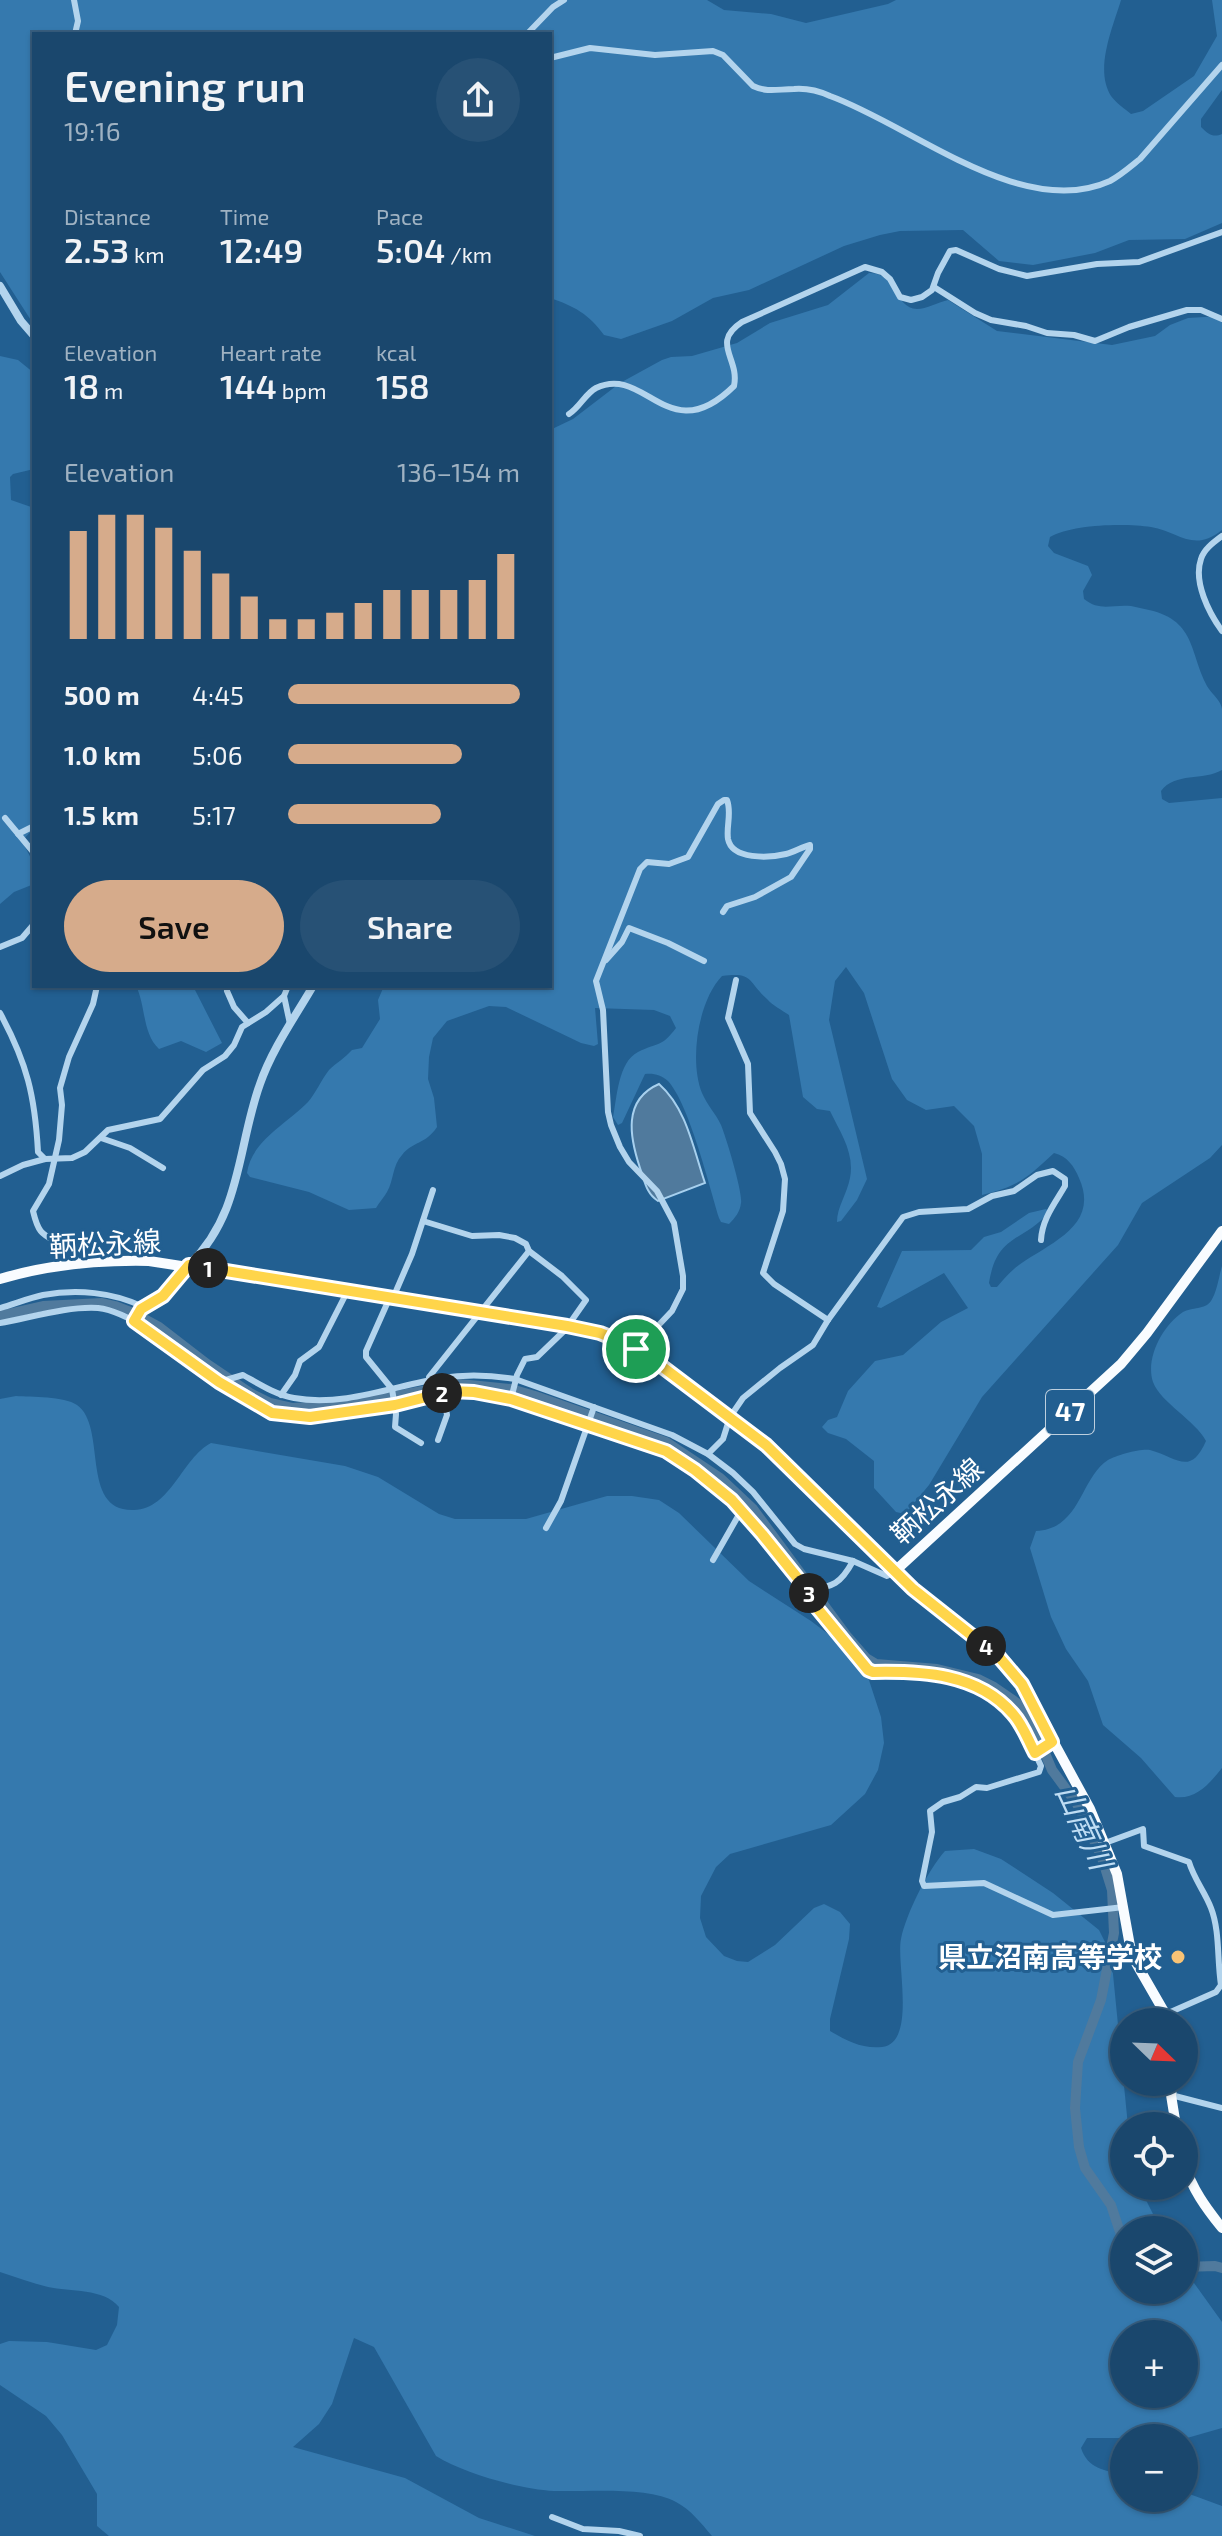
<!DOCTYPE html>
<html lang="en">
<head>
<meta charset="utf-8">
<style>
  :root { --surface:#1a476d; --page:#275175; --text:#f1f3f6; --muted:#9fb2c2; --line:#385f80; --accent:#d6ab8b }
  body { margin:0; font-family:"Exo 2","Noto Sans JP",sans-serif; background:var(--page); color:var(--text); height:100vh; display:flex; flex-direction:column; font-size:30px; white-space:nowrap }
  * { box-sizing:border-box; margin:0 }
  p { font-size:26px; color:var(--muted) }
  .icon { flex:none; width:44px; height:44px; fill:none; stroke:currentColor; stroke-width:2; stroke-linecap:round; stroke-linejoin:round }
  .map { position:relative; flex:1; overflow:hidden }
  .details { position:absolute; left:32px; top:32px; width:520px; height:956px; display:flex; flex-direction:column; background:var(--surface); border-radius:0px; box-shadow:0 2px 6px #0004,0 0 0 2px var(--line) }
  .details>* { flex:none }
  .needle { width:52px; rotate:113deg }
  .tools { position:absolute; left:1110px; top:2008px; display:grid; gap:16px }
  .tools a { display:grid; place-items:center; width:88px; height:88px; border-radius:50%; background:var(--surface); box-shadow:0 2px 6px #0004,0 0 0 2px var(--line); font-size:40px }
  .pin { position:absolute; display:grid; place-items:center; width:68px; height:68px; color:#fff; margin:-34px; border:4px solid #fff; border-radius:50%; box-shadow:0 2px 8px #0007 }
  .km { position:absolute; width:40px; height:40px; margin:-20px; border-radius:50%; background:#222; color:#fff; font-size:22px; line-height:40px; text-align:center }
  .round { display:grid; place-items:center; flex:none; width:84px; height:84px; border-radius:42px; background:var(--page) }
  .head { display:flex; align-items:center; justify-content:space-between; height:136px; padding:0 32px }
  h1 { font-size:44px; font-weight:600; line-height:60px }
  .figures { display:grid; grid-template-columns:repeat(3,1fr); gap:12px; height:136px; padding:8px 32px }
  .figures div { display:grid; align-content:center }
  .figures b { font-size:34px; font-weight:600 }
  .figures small { font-size:22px; font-weight:400 }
  .figures p { font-size:22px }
  .chart { height:224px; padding:16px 32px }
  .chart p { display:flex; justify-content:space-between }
  .chart svg { width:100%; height:144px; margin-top:8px; stroke:var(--accent); stroke-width:6 }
  .action { display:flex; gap:16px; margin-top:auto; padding:16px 32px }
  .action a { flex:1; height:92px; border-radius:48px; background:var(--accent); color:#111; font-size:32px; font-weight:600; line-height:92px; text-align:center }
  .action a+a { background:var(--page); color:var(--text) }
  ul { padding:0 32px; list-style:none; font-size:26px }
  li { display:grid; grid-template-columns:128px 96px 1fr; align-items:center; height:60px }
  li i { height:20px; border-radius:10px; background:var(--accent) }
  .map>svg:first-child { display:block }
</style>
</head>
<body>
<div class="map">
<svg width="1222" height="2536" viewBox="0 0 1222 2536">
  <rect width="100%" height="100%" fill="#225f91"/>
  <g fill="#3579ae" fill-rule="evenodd">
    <path d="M0 0H707L724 10 771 14 806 23 888 4 896 0H1121C1113 27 1094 69 1111 96 1116 103 1125 109 1131 114L1143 111 1194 76 1217 36 1212 0H1222V90L1201 119V127C1208 134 1213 138 1222 134V223L1185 239 1129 240 1095 253 1033 265 999 261 963 230 900 231 880 235 844 246 749 290 713 298 672 321 621 339 604 335C589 314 574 306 550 298V34H34V325L0 272Z"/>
    <path d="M869 273C897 272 894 308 917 309 926 309 939 302 948 300L997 331 1112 345 1155 336 1170 325 1188 318 1222 316V530C1193 553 1180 532 1151 527 1125 523 1072 524 1050 537L1048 546 1054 553 1088 566 1092 575 1083 591 1084 599C1100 612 1113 604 1131 606 1137 607 1143 609 1149 610 1198 621 1189 656 1209 689 1213 695 1221 701 1222 709 1222 728 1222 751 1222 770 1203 781 1175 772 1161 791L1162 799 1169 803 1222 798V1145L1210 1158 1142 1203 1118 1245 982 1397 929 1485 905 1514 896 1512 874 1488V1461L846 1439 828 1433 822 1427 828 1420 837 1417 848 1391 875 1361 903 1355 941 1322 968 1308 944 1273 881 1308 877 1307 902 1251 971 1250 984 1237 1001 1232 1029 1213 1046 1209 1049 1212C1023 1243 997 1233 989 1283L991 1287H997C1002 1281 1008 1274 1014 1269 1042 1245 1102 1229 1079 1178 1074 1166 1067 1156 1054 1153 1027 1178 1019 1186 982 1195V1154L974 1126 954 1106 926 1110 907 1100 892 1079 864 993 846 967 835 981 829 1020 867 1179 857 1200 841 1221 837 1222C837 1207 847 1194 850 1178 855 1153 840 1132 830 1111L817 1109 803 1097 789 1015C782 1010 773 1006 767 999 747 981 754 972 722 976 698 1001 689 1061 702 1093 707 1105 716 1114 721 1125 726 1137 743 1193 741 1203 740 1212 735 1218 729 1224L721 1222 719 1218C709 1185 689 1104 668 1081 661 1075 654 1073 645 1074L622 1123 618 1125 613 1117C617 1098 618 1062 638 1052 658 1042 661 1048 676 1028L670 1016 654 1010 595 1008 598 1044 594 1046 581 1043 506 1007 489 1006 447 1021 433 1038 429 1057 428 1079 434 1098 437 1127C425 1145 413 1141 402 1155 392 1166 394 1180 387 1192 384 1197 379 1203 376 1208L349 1210 309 1192 250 1177 247 1173C251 1141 288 1123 308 1102 316 1093 321 1080 329 1070 336 1063 345 1058 352 1050L362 1048 380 1019 378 1000 384 986H550V430L573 419 620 383 662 360 671 357 692 356 737 343 770 323 828 305Z"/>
    <polygon points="0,356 18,360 34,373 34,469 13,474 10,477 11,500 34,508 34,828 22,841 34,864 34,884 14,892 0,904"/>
    <path d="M136 986H196L195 990 222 1043 206 1052 181 1041 159 1049C142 1033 146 1006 136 986Z"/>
    <path d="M1222 1266V1768C1210 1783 1196 1800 1175 1797L1141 1758 1103 1725 1088 1681 1066 1649 1051 1617 1030 1548 1036 1531C1081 1529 1080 1478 1108 1460 1116 1455 1142 1448 1150 1450 1177 1457 1190 1477 1206 1441 1195 1420 1161 1403 1153 1382 1145 1358 1163 1325 1183 1312 1192 1307 1205 1310 1211 1301 1217 1292 1219 1276 1222 1266Z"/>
    <path d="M16 1396C31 1397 64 1396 77 1405 108 1427 79 1512 134 1510 171 1509 182 1458 211 1443L345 1466 378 1477 439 1514 455 1519H526L607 1496H632L659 1500 679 1513 749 1581 811 1621 848 1649 867 1674 881 1717 884 1743 878 1770 865 1794 831 1825 730 1854 716 1867 701 1896 700 1918 706 1937 724 1956 737 1961 748 1962 775 1945 814 1908 824 1904 840 1912 850 1924 849 1939 830 2019V2031C847 2041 862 2049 882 2047 917 2043 896 1963 901 1939 906 1914 928 1870 945 1851L974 1849 1001 1859 1053 1893 1099 1930 1111 1954 1128 2126H1124V2186H1142L1146 2200 1161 2230H1124V2290H1184V2269L1222 2322V2428L1187 2438H1087L1081 2448C1088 2469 1104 2470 1124 2475V2498H1184V2492L1222 2506V2536H712C701 2523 691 2510 676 2502 648 2486 588 2492 554 2491 520 2489 465 2474 436 2456L374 2347 354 2338 332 2404 319 2424 293 2447 405 2478 479 2518 535 2536H109L97 2526V2494L62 2435 46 2416 0 2385V2344L9 2341 47 2342 96 2350 107 2345 117 2325 119 2307C104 2288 70 2292 48 2287 32 2283 16 2277 0 2272V1399ZM1124 2334H1184V2394H1124Z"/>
  </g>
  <path fill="#507a9d" stroke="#a7d0ee" stroke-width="2" d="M659 1084C687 1109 693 1148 705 1183L658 1201C646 1193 645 1182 640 1168 630 1138 622 1100 659 1084Z"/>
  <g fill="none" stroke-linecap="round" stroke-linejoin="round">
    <g stroke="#507a9d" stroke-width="10">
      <polyline points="0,1316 43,1306 102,1303 115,1306 133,1313 159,1327 207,1364 250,1393 270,1403 292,1408 354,1404 459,1384 480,1386 511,1389 535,1396 666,1442 720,1478 753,1509 846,1635 866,1658 876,1664 937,1669 978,1679 994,1687 1017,1703 1031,1720 1052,1770 1077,1804 1102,1858 1112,1890 1114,1933 1101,2000 1078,2062 1075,2108 1079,2147 1085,2168 1111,2205 1124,2244"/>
      <polyline points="1184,2267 1215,2266 1222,2268"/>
    </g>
    <g stroke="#b3d4ed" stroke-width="6">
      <polyline points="74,0 78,21 75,34"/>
      <polyline points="527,34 553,7 564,0"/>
      <path d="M550 58 590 48 655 55 713 51 723 55 753 86C768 93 778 89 794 89 807 88 819 91 830 96 911 125 1022 221 1110 181 1121 175 1130 167 1140 159L1222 65"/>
      <polyline points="934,287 975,313 991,320 1026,326 1047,333 1074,335 1095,341 1129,327 1187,310 1201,310 1222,319"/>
      <path d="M569 414C580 407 585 394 596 388 646 364 668 451 734 386 740 358 710 343 742 322L865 267 882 272 890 279 900 297 911 300 922 297 932 290 938 273 950 251 956 250 999 269 1027 276 1097 264 1139 262 1222 232"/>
      <path d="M1222 536C1214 542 1204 549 1201 559 1193 582 1209 613 1222 631"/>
      <polyline points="5,818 34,853"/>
      <polyline points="18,834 34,826"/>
      <polyline points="0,947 22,938 34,924"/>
      <polyline points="606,960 622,942 629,928 668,943 704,961"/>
      <polyline points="736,980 728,1018 748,1064 750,1113 775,1152 781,1164 785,1179 783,1211 763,1273 774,1284 828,1320"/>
      <polyline points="227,991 234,1007 248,1023"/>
      <polyline points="284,996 290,1024"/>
      <path d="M0 1013C27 1063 35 1096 38 1152L45 1159"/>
      <polyline points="101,1138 130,1148 163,1168"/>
      <polyline points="0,1176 23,1165 45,1159 72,1158 85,1152 108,1130 160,1119 203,1070 225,1056 234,1045 242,1027 266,1012 284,996 288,986"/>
      <polyline points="423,1221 472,1236 499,1235 515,1238 526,1244 529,1251 562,1276 586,1300 565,1330 537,1357 525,1359 517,1375 511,1399"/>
      <path d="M80 1265C75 1258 70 1249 62 1245 43 1234 39 1236 33 1211L49 1184 59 1140 62 1105 60 1088 69 1057 93 1004 97 986"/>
      <polyline points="390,1297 366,1351 366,1357 392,1389 396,1414 395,1427 421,1443"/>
      <polyline points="393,1298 412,1254 433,1190"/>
      <path d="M0 1308C14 1304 29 1298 43 1295 76 1289 114 1292 143 1307"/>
      <polyline points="134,1321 141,1309 163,1296 186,1268"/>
      <path d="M0 1323C29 1318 68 1306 98 1308 135 1312 188 1359 219 1382L243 1375C259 1384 276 1395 294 1398 343 1407 394 1386 441 1378 466 1374 491 1375 515 1379L672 1435 708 1454 733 1473 753 1492 795 1544 804 1549 853 1561 887 1576 895 1571"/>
      <path d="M636 1349 672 1311 683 1289V1276L674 1223 657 1191 629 1162 620 1147 611 1125 608 1112 603 1010 596 981 640 869 647 862 669 864 688 857 718 804 724 800H727C732 813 726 826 728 839 732 860 769 858 786 854 794 852 802 847 810 845V849L791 877 755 897 727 906 723 912"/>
      <polyline points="431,1381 429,1377 529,1251"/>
      <path d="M219 1382 272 1413 310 1417 395 1405 450 1391 474 1392 511 1399 666 1451 695 1470 732 1500 762 1534 808 1591 817 1608 868 1670 873 1672C922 1670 978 1673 1013 1714 1023 1725 1028 1740 1035 1753"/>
      <polyline points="281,1395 295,1375 300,1361 319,1347 348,1290"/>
      <polyline points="438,1440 447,1415 441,1378"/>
      <path d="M708 1454 723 1439 730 1417 743 1398 780 1368 813 1345 828 1320 903 1217 919 1212 968 1209 992 1196 1014 1191 1037 1175 1053 1171 1065 1179V1186C1055 1203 1042 1219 1041 1240"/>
      <polyline points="546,1528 561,1501 594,1407"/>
      <polyline points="713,1560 741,1511"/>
      <path d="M808 1591C833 1586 840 1585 853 1561"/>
      <polyline points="1052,1742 1035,1753 1041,1766 1039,1772 987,1788 976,1787 960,1797 943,1802 930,1811 932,1832 922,1881 924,1886 984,1883 1053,1915 1124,1907"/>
      <path d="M1105 1843 1143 1829 1144 1846 1189 1862C1194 1879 1205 1892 1211 1908 1220 1931 1217 1960 1221 1985L1216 1992 1166 2014"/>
      <polyline points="1171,2095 1222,2108"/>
      <polyline points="552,2517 583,2529 619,2531 640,2536"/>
    </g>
    <g stroke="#b3d4ed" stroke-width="8">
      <polyline points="0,286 21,321 34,336"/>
      <path d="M189 1265C242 1214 237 1148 260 1084 272 1049 295 1017 313 986"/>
    </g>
    <g stroke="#f9fcff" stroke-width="10">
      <path d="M0 1279C47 1265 100 1260 149 1261L567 1326 600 1333 636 1349 730 1417 766 1445 803 1479 913 1589 999 1657 1022 1684 1090 1809 1117 1874 1130 1946 1136 1963 1170 2022"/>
      <polyline points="895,1571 1121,1364 1147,1333 1222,1231"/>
      <polyline points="1173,2082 1171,2095 1176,2126"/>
      <path d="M1184 2163C1192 2189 1206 2208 1222 2228"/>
    </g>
  </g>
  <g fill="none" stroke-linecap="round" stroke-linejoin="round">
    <defs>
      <path id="route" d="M189 1265 567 1326 600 1333 620 1341 648 1356 766 1445 913 1589 999 1657 1022 1684 1052 1742 1035 1753C1028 1740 1023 1725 1013 1714 978 1673 922 1671 873 1672L868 1670 817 1608 808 1591 762 1534 732 1500 695 1470 666 1451 511 1399 474 1392 450 1391 395 1405 310 1417 272 1413 219 1382 134 1321 141 1309 163 1296Z"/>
    </defs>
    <use href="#route" stroke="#fff" stroke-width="16"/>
    <use href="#route" stroke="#ffd54a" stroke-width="10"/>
  </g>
  <circle fill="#f9c375" stroke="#225f91" stroke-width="3" cx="1178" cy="1957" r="8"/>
  <g text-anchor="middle" stroke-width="6" stroke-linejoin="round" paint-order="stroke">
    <rect fill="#225f91" stroke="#bdcfde" stroke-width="2" x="1046" y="1390" width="48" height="44" rx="6"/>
    <g font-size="26" font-weight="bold" fill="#fff">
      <text x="1070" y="1421">47</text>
    </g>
    <g font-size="28" fill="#fff" stroke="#225f91">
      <text transform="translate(105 1244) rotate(-3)" y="10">鞆松永線</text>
      <text transform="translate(937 1501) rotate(-42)" y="10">鞆松永線</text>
    </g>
    <g font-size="28" font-weight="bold" fill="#fff" stroke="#225f91" text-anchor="end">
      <text x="1162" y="1967">県立沼南高等学校</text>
    </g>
    <g font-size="30" font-style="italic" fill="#bfddf4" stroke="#225f91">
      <text transform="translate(1083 1827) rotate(65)" y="10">山南川</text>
    </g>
  </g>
</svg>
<div class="tools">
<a><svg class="needle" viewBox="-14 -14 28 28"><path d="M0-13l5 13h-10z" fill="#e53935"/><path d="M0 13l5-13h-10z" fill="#9fb2c2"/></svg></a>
<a><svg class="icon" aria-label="locate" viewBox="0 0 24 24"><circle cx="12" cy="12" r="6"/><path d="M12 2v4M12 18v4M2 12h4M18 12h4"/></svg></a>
<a><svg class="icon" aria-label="layers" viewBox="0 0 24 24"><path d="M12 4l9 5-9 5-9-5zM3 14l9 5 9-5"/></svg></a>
<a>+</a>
<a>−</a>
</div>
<div class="pin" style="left:636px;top:1349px;background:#1e9e55"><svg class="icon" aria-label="arrive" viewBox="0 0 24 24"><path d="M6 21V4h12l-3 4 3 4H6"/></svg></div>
<b class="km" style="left:208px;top:1268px">1</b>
<b class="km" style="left:442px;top:1393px">2</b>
<b class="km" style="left:809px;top:1593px">3</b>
<b class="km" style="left:986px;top:1646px">4</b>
<section class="details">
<div class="head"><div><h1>Evening run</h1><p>19:16</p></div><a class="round"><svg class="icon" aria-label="share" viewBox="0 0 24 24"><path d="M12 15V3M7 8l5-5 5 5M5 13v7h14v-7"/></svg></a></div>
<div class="figures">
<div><p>Distance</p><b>2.53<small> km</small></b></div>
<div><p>Time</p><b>12:49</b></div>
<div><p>Pace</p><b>5:04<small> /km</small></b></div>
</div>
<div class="figures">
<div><p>Elevation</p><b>18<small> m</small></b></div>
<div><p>Heart rate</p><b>144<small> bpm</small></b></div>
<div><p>kcal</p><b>158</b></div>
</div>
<div class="chart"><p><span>Elevation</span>136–154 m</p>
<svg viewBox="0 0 160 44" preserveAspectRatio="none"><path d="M5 44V11M15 44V6M25 44V6M35 44V10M45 44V17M55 44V24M65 44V31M75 44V38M85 44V38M95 44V36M105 44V33M115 44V29M125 44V29M135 44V29M145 44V26M155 44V18"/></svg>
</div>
<ul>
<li><b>500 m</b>4:45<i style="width:100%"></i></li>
<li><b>1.0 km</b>5:06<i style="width:75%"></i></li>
<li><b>1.5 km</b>5:17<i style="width:66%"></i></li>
</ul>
<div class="action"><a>Save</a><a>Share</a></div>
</section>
</div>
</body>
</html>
